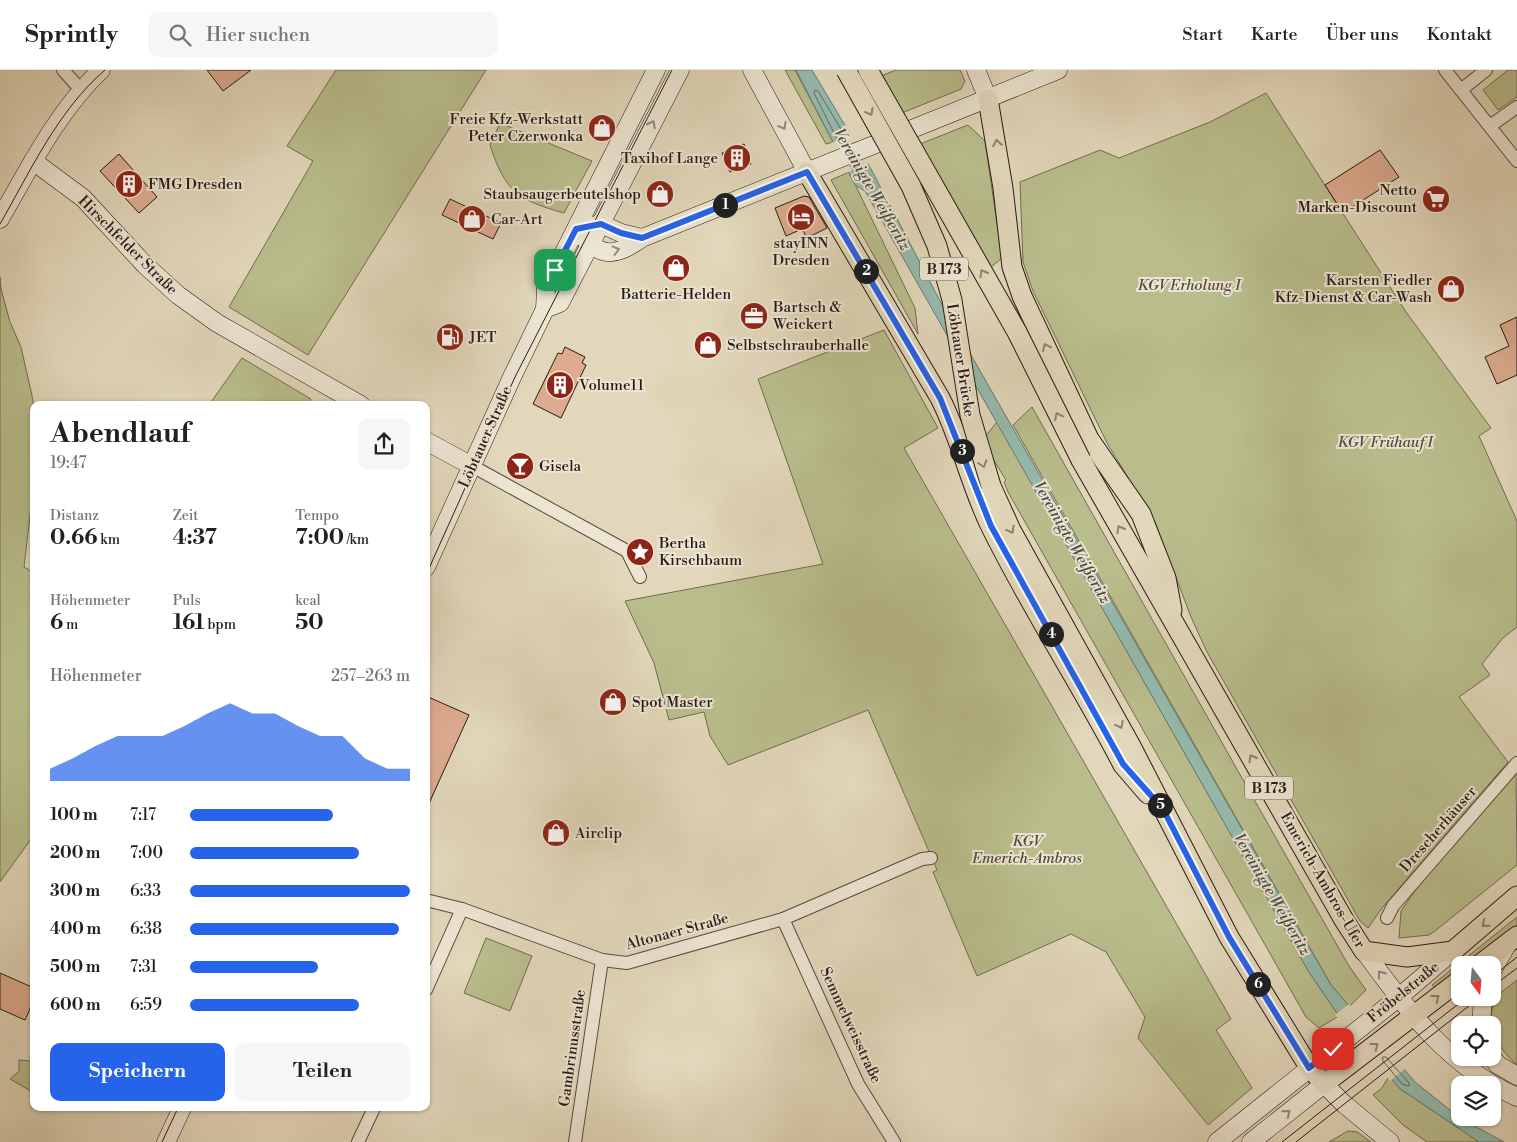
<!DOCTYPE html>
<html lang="de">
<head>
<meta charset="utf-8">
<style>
  :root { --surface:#fff; --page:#f6f6f6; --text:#202124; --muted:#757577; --line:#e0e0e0; --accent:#2563eb }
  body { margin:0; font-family:"Libre Bodoni",serif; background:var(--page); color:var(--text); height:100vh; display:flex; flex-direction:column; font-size:19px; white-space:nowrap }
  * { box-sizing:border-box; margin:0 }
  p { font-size:16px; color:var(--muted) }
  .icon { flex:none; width:28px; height:28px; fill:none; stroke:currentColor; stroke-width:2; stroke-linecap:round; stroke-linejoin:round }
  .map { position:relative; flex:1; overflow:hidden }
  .drawer { position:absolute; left:30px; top:331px; width:400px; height:710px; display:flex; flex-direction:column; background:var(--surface); border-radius:10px; box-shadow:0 1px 4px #0004 }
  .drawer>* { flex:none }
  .needle { width:32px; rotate:164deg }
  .fabs { position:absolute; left:1451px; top:886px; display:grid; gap:10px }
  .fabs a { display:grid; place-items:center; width:50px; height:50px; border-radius:10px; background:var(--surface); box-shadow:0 1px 4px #0004; font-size:25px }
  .pin { position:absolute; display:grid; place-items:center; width:42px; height:42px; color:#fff; margin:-21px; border-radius:10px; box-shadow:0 2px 8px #0006 }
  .km { position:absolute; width:25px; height:25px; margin:-12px; border-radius:50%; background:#222; color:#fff; font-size:14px; line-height:25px; text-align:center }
  .round { display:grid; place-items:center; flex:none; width:52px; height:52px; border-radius:10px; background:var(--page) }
  .head { display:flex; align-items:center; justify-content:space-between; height:85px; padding:0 20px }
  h1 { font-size:28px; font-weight:800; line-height:38px }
  .metrics { display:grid; grid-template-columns:repeat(3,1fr); gap:8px; height:85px; padding:5px 20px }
  .metrics div { display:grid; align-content:center }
  .metrics b { font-size:21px; font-weight:800 }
  .metrics small { font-size:14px; font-weight:400 }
  .metrics p { font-size:14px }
  .chart { height:140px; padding:10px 20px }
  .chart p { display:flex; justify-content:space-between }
  .chart svg { width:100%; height:90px; margin-top:5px; fill:var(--accent); opacity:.7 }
  .action { display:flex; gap:10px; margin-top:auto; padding:10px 20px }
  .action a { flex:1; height:58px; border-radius:10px; background:var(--accent); color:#fff; font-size:20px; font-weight:800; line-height:58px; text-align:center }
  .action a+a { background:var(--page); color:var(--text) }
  ul { padding:0 20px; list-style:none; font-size:16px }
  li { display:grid; grid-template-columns:80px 60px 1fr; align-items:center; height:38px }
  li i { height:12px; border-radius:6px; background:var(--accent) }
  header { display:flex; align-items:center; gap:30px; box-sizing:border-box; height:70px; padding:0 25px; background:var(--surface); border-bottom:1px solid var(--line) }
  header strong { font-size:24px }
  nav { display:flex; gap:28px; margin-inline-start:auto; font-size:18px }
  .search { width:350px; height:45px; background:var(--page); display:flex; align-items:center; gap:12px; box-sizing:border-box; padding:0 18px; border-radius:10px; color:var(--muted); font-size:19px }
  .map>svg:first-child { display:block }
</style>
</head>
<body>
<header>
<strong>Sprintly</strong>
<div class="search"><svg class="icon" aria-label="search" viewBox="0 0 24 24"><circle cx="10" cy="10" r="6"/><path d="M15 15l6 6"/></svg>Hier suchen</div>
<nav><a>Start</a><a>Karte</a><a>Über uns</a><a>Kontakt</a></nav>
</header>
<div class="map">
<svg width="1517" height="1072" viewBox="0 0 1517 1072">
  <rect width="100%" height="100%" fill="#e2d7ba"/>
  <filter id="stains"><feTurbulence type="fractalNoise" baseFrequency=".004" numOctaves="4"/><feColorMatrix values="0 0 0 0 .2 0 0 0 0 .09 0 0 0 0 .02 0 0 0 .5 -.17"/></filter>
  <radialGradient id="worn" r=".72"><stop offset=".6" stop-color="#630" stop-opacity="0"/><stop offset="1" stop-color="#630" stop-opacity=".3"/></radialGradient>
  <g fill="#b9bd8c" stroke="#706c51">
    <polygon points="336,0 486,0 308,285 229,237 313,91 287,76"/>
    <polygon points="785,0 795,0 833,72 826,74"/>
    <polygon points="896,0 960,0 965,11 961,19 902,43 881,6"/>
    <polygon points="1508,0 1517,0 1517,27 1498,40 1483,20"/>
    <polygon points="1266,23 1406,242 1491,358 1479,366 1517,451 1517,557 1503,568 1482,594 1490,605 1459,627 1508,692 1382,838 1368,858 1360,851 1207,582 1191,547 1155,452 1107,373 1033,221 1023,192 1020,112 1100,80 1119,88 1210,52"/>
    <path d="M500 53 592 91 564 143C517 130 505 121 490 75Z"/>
    <polygon points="968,55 985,71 1002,188 990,198 920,74"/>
    <polygon points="849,102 915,238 918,264 831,110"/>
    <polygon points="0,207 1,219 10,252 21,277 33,330 34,411 24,497 34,503 34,765 0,812"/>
    <polygon points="884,260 938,358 904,378 1231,949 1216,960 1252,1018 1208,1055 1138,968 1145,947 1106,882 1071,864 977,906 933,802 937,800 868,640 728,695 710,666 704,642 669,650 654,593 625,531 823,494 758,309"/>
    <polygon points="242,288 311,329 308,335 209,335"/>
    <polygon points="1032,337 1281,777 1349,896 1366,920 1349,937 1331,915 1013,355"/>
    <polygon points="997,352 1309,902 1339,946 1319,958 1306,947 1008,422 1004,412 1006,410 988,381 984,368"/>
    <polygon points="1516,702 1517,795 1435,861 1429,865 1399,868 1401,841 1427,803"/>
    <polygon points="1517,847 1517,856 1468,895 1460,895 1460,901 1437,920 1432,915"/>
    <polygon points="486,868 532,886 510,941 464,923"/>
    <path d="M1517 910V995C1502 983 1485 957 1493 936L1495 935 1494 928Z"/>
    <polygon points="19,990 30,991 32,996 34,995 34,1023 10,1009 19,1001"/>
    <polygon points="1389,1006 1399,1018 1479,1072 1427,1072 1403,1055 1373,1025 1382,1018"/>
    <polygon points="1348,1061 1357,1062 1371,1072 1329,1072"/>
  </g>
  <polygon fill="#95baad" stroke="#697a71" points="796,0 812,0 871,99 939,229 1331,915 1415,1012 1460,1048 1504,1072 1479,1072 1399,1018 1339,946 1309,902 865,121 855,115"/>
  <g fill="#e2d7ba">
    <polygon points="853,64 870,93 846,103 831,73"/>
    <polygon points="1349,934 1406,998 1390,1011 1335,945"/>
  </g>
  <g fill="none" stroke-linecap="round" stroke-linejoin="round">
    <g stroke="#5e6a62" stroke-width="1">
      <polyline points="841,77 814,23 815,20 818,21 850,74"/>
      <polyline points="850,95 859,111 870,116 871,113 860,91"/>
      <polygon points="1383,987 1386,987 1409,1013 1409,1016 1402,1014 1383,991"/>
    </g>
  </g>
  <g fill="#ddab90" stroke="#271a16">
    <polygon points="207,0 251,0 223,21"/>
    <polygon points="744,74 751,94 730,102 722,83"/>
    <polygon points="1380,80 1399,107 1343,143 1325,115"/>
    <polygon points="119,84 157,127 139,143 100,101"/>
    <polygon points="804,126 809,127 827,158 807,168 802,159 786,166 775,138"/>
    <polygon points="450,129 501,153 493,169 442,145"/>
    <polygon points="1517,247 1517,305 1497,314 1485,287 1509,276 1500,255"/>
    <polygon points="565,277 585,287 582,293 586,295 561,348 533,334 558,283 562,284"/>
    <polygon points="426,626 469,645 426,740"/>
    <polygon points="0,903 34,918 34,930 25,950 0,939"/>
  </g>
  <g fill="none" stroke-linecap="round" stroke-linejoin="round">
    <defs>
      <g id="street">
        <polyline points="63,0 81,20"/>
        <polyline points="1445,0 1517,91"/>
        <polyline points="1461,20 1486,0"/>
        <polyline points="1490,56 1517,37"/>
        <polyline points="472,396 627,481 640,507"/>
        <polyline points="426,830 462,839 602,890 627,893 783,849 922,789 931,788"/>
        <polyline points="1387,848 1393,836 1517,693"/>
        <polyline points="783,849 858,1014 894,1072"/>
        <polyline points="426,920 462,839"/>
        <polyline points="358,1072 374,1038"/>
        <polyline points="575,1072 602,890"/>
      </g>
      <g id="secondary">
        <polyline points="752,0 807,102"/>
        <polyline points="976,0 988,29"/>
        <polyline points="912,59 1058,0"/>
        <polyline points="33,91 83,128 145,195 178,225 217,253 361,335"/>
        <path d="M0 149C30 97 57 42 101 0"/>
        <polyline points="591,156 601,154 621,163 642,168"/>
        <path d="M576 159C599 186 611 190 642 168L881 72"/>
        <polyline points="545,239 560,233 680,0"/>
        <polyline points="426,371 472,396"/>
        <polyline points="426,497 512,307 545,239 546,218 656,0"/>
        <path d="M1364 881C1406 939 1449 997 1517 1027"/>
        <polyline points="1492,901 1508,873"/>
        <polyline points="1481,955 1483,928"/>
        <polyline points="1492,987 1498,995 1517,1006"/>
        <polyline points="166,1072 182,1038"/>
        <polyline points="1217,1072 1398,928 1453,881"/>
        <polyline points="1251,1072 1324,1014 1344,1034 1390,1072"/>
      </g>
      <g id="primary">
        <polyline points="988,29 1003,118 1012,197 1022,226 1089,369 1141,444 1166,508 1172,540"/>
        <path d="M807 102 940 328C961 369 970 414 990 455 1030 537 1081 614 1123 695L1148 724"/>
        <polyline points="1081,390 1344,850 1364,881 1407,887 1453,881 1517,826"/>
        <polyline points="991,416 1011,460 1131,676 1229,867 1309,997 1324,1014 1460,910"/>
        <polyline points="1479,895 1517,866"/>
      </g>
    </defs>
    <use href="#street" stroke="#56493f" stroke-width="14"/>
    <use href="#secondary" stroke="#271a16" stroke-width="19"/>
    <use href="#primary" stroke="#271a16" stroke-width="21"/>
    <use href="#street" stroke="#ece5d2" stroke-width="12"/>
    <use href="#secondary" stroke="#ece5d2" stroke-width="18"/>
    <use href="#primary" stroke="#e2d7ba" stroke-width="19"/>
    <g stroke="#271a16" stroke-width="1">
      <path d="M0 154C30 102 58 40 105 0"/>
      <polyline points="426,505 515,307 672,0"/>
      <polyline points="1492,907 1517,887"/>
      <polyline points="1492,917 1517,898"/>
      <polyline points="162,1072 178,1038"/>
      <polyline points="1282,1072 1466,928"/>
      <polyline points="1296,1072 1479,928"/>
    </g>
    <defs>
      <g id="primary-bridge">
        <polyline points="846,0 911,116 937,176 952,230 970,345 991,416"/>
        <polyline points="868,0 1017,262 1081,390"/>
      </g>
    </defs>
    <use href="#primary-bridge" stroke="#271a16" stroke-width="21" stroke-linecap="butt"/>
    <use href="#primary-bridge" stroke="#e2d7ba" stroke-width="19"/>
  </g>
  <defs><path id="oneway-chevron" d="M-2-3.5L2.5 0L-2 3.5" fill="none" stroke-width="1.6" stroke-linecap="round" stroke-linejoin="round" transform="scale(1.25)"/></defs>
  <g stroke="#8e8270">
    <use href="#oneway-chevron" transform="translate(870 42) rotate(60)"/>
    <use href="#oneway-chevron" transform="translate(997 73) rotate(-99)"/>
    <use href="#oneway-chevron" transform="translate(983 203) rotate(-120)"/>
    <use href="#oneway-chevron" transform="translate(1046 277) rotate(-115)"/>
    <use href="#oneway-chevron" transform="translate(1058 346) rotate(-116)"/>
    <use href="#oneway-chevron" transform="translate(983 394) rotate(72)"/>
    <use href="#oneway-chevron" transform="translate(1120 459) rotate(-120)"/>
    <use href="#oneway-chevron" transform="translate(1011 460) rotate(61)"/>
    <use href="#oneway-chevron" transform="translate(1120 655) rotate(62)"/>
    <use href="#oneway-chevron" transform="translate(1252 688) rotate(-120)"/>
    <use href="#oneway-chevron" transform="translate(1485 854) rotate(140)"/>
    <use href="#oneway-chevron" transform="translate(1436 928) rotate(-38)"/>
    <use href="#oneway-chevron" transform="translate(1375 976) rotate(-38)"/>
  </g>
  <g stroke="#938a7d">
    <use href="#oneway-chevron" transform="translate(652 54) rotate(-63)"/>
    <use href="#oneway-chevron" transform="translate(783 56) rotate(61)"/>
    <use href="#oneway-chevron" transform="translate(616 180) rotate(-14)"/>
    <use href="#oneway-chevron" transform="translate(1381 904) rotate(-126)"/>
    <use href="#oneway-chevron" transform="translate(1287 1043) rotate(-39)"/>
  </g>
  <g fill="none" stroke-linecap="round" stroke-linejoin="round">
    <defs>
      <polyline id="route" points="555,200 576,159 601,154 621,163 642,168 807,102 940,328 991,456 1123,694 1163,739 1229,867 1309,998 1333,979"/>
    </defs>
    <use href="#route" stroke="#fff" stroke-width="10"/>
    <use href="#route" stroke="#2563eb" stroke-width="6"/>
  </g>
  <defs>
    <symbol id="shop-disc" viewBox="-11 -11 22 22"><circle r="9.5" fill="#8f2418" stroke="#ece5d2"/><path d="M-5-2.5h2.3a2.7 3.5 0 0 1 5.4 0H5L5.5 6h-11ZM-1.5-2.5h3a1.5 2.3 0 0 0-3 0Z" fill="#fff"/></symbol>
    <symbol id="building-disc" viewBox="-11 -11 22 22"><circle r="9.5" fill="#8f2418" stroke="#ece5d2"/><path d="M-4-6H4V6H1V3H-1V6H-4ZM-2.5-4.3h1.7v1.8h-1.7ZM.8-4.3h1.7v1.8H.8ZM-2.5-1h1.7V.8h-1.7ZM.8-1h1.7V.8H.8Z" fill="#fff"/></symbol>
    <symbol id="supermarket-disc" viewBox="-11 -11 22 22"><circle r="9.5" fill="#8f2418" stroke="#ece5d2"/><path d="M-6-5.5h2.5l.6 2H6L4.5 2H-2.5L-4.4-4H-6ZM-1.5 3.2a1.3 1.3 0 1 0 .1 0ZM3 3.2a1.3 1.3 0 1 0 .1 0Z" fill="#fff"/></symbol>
    <symbol id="hotel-disc" viewBox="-11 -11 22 22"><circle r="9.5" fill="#8f2418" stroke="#ece5d2"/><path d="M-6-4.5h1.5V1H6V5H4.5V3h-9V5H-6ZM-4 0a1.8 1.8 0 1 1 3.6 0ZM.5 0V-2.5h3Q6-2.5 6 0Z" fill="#fff"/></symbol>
    <symbol id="office-disc" viewBox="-11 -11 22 22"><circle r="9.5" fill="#8f2418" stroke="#ece5d2"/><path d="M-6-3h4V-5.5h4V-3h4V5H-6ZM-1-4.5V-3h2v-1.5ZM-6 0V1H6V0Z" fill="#fff"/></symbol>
    <symbol id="fuel-disc" viewBox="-11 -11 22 22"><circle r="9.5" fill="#8f2418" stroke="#ece5d2"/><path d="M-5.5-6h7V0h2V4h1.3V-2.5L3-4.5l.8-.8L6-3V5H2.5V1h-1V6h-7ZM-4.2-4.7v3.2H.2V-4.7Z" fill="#fff"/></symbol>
    <symbol id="bar-disc" viewBox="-11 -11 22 22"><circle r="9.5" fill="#8f2418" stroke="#ece5d2"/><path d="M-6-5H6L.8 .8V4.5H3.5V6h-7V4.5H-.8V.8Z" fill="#fff"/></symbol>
    <symbol id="sight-disc" viewBox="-11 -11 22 22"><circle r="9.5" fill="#8f2418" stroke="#ece5d2"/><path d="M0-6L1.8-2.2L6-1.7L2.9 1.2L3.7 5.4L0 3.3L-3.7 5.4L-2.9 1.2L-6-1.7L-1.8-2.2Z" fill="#fff"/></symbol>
  </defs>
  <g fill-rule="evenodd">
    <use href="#shop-disc" x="586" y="42" width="32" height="32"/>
    <use href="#building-disc" x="721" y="72" width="32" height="32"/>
    <use href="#building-disc" x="113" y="98" width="32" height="32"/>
    <use href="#shop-disc" x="644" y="108" width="32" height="32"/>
    <use href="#supermarket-disc" x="1420" y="113" width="32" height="32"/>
    <use href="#hotel-disc" x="785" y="131" width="32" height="32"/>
    <use href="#shop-disc" x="456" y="133" width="32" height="32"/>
    <use href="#shop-disc" x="660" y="182" width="32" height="32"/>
    <use href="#shop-disc" x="1435" y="203" width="32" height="32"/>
    <use href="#office-disc" x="738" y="230" width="32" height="32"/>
    <use href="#fuel-disc" x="434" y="251" width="32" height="32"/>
    <use href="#shop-disc" x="692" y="259" width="32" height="32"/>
    <use href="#building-disc" x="544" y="299" width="32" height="32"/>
    <use href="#bar-disc" x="504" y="380" width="32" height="32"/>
    <use href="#sight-disc" x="624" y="466" width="32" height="32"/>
    <use href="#shop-disc" x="597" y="616" width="32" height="32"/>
    <use href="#shop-disc" x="540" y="747" width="32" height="32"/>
  </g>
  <g text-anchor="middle" stroke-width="4" stroke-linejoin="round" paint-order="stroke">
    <g fill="#ece5d2" stroke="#62574e" stroke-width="1">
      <rect x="920" y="187.5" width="48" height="23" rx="4"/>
      <rect x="1245" y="706.5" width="48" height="23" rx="4"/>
    </g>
    <g font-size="14" font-weight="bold" fill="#271a16">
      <text x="944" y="204">B 173</text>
      <text x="1269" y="723">B 173</text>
    </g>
    <g font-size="15" fill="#271a16" stroke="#ece5d2" text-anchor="start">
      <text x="583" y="54" text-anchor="end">Freie Kfz-Werkstatt<tspan x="583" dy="17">Peter Czerwonka</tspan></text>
      <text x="718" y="93" text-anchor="end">Taxihof Lange</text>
      <text x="148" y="119">FMG Dresden</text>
      <text x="1417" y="125" text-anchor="end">Netto<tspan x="1417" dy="17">Marken-Discount</tspan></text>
      <text x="641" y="129" text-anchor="end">Staubsaugerbeutelshop</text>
      <text x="491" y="154">Car-Art</text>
      <text x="801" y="178" text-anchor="middle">stayINN<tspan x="801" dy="17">Dresden</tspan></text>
      <text x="1432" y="215" text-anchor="end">Karsten Fiedler<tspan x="1432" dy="17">Kfz-Dienst &amp; Car-Wash</tspan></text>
      <text x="676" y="229" text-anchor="middle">Batterie-Helden</text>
      <text x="773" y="242">Bartsch &amp;<tspan x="773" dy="17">Weickert</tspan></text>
      <text x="469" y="272">JET</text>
      <text x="727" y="280">Selbstschrauberhalle</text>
      <text x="579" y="320">Volume11</text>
      <text x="539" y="401">Gisela</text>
      <text x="659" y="478">Bertha<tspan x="659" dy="17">Kirschbaum</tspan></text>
      <text x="632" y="637">Spot Master</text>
      <text x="575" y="768">Airclip</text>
    </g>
    <g font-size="15" fill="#271a16" stroke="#ece5d2">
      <text transform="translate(128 175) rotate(45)" y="5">Hirschfelder Straße</text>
      <text transform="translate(961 290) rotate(81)" y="5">Löbtauer Brücke</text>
      <text transform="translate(485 367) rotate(-66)" y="5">Löbtauer Straße</text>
      <text transform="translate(1438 759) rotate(-49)" y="5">Drescherhäuser</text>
      <text transform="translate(1323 810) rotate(60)" y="5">Emerich-Ambros-Ufer</text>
      <text transform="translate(677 861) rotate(-15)" y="5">Altonaer Straße</text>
      <text transform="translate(1403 922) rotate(-39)" y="5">Fröbelstraße</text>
      <text transform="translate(851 955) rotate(65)" y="5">Semmelweisstraße</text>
      <text transform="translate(572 978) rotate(-82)" y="5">Gambrinusstraße</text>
    </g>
    <g font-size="15" font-style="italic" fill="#534b39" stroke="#ece5d2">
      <text x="1189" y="220">KGV Erholung I</text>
      <text x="1385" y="377">KGV Frühauf I</text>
      <text x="1027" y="776">KGV<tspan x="1027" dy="17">Emerich-Ambros</tspan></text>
    </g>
    <g font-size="16" font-style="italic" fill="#484a43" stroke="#ece5d2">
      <text transform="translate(873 119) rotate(60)" y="6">Vereinigte Weißeritz</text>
      <text transform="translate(1073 472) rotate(60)" y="6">Vereinigte Weißeritz</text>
      <text transform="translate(1273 824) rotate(60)" y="6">Vereinigte Weißeritz</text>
    </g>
  </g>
  <rect width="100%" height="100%" filter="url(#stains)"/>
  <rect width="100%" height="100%" fill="url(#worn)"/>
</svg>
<div class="fabs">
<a><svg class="needle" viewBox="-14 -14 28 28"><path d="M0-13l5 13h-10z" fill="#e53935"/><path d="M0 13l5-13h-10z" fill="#757577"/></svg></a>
<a><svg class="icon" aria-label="locate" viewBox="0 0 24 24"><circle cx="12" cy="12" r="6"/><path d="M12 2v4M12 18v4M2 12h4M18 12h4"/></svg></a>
<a><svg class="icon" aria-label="layers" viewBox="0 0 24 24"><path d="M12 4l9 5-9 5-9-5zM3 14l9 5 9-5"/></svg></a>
</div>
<div class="pin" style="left:555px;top:200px;background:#1e9e55"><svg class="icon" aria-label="arrive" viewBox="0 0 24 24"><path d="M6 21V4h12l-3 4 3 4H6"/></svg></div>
<div class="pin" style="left:1333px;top:979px;background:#d93025"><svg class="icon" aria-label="check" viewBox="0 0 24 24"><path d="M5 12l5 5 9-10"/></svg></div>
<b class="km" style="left:725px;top:135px">1</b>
<b class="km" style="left:866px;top:201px">2</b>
<b class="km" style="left:962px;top:381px">3</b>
<b class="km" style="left:1051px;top:564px">4</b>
<b class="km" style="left:1160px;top:735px">5</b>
<b class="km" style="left:1258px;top:914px">6</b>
<section class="drawer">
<div class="head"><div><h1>Abendlauf</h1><p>19:47</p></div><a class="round"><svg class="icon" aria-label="share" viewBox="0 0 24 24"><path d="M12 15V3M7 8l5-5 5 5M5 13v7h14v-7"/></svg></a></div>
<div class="metrics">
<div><p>Distanz</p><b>0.66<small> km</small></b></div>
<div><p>Zeit</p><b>4:37</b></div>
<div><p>Tempo</p><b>7:00<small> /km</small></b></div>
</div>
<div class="metrics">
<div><p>Höhenmeter</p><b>6<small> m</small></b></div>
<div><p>Puls</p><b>161<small> bpm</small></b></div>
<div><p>kcal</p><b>50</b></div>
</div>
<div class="chart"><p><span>Höhenmeter</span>257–263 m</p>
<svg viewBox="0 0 160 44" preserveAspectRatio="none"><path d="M0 44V38L10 33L20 27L30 22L40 22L50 22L60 17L70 11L80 6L90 11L100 11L110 17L120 22L130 22L140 33L150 38L160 38V44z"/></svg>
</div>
<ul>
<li><b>100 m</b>7:17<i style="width:65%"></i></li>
<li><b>200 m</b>7:00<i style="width:77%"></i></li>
<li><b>300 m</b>6:33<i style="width:100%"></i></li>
<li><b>400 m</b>6:38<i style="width:95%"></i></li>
<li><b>500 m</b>7:31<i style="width:58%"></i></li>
<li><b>600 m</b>6:59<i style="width:77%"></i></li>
</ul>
<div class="action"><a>Speichern</a><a>Teilen</a></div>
</section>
</div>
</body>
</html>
